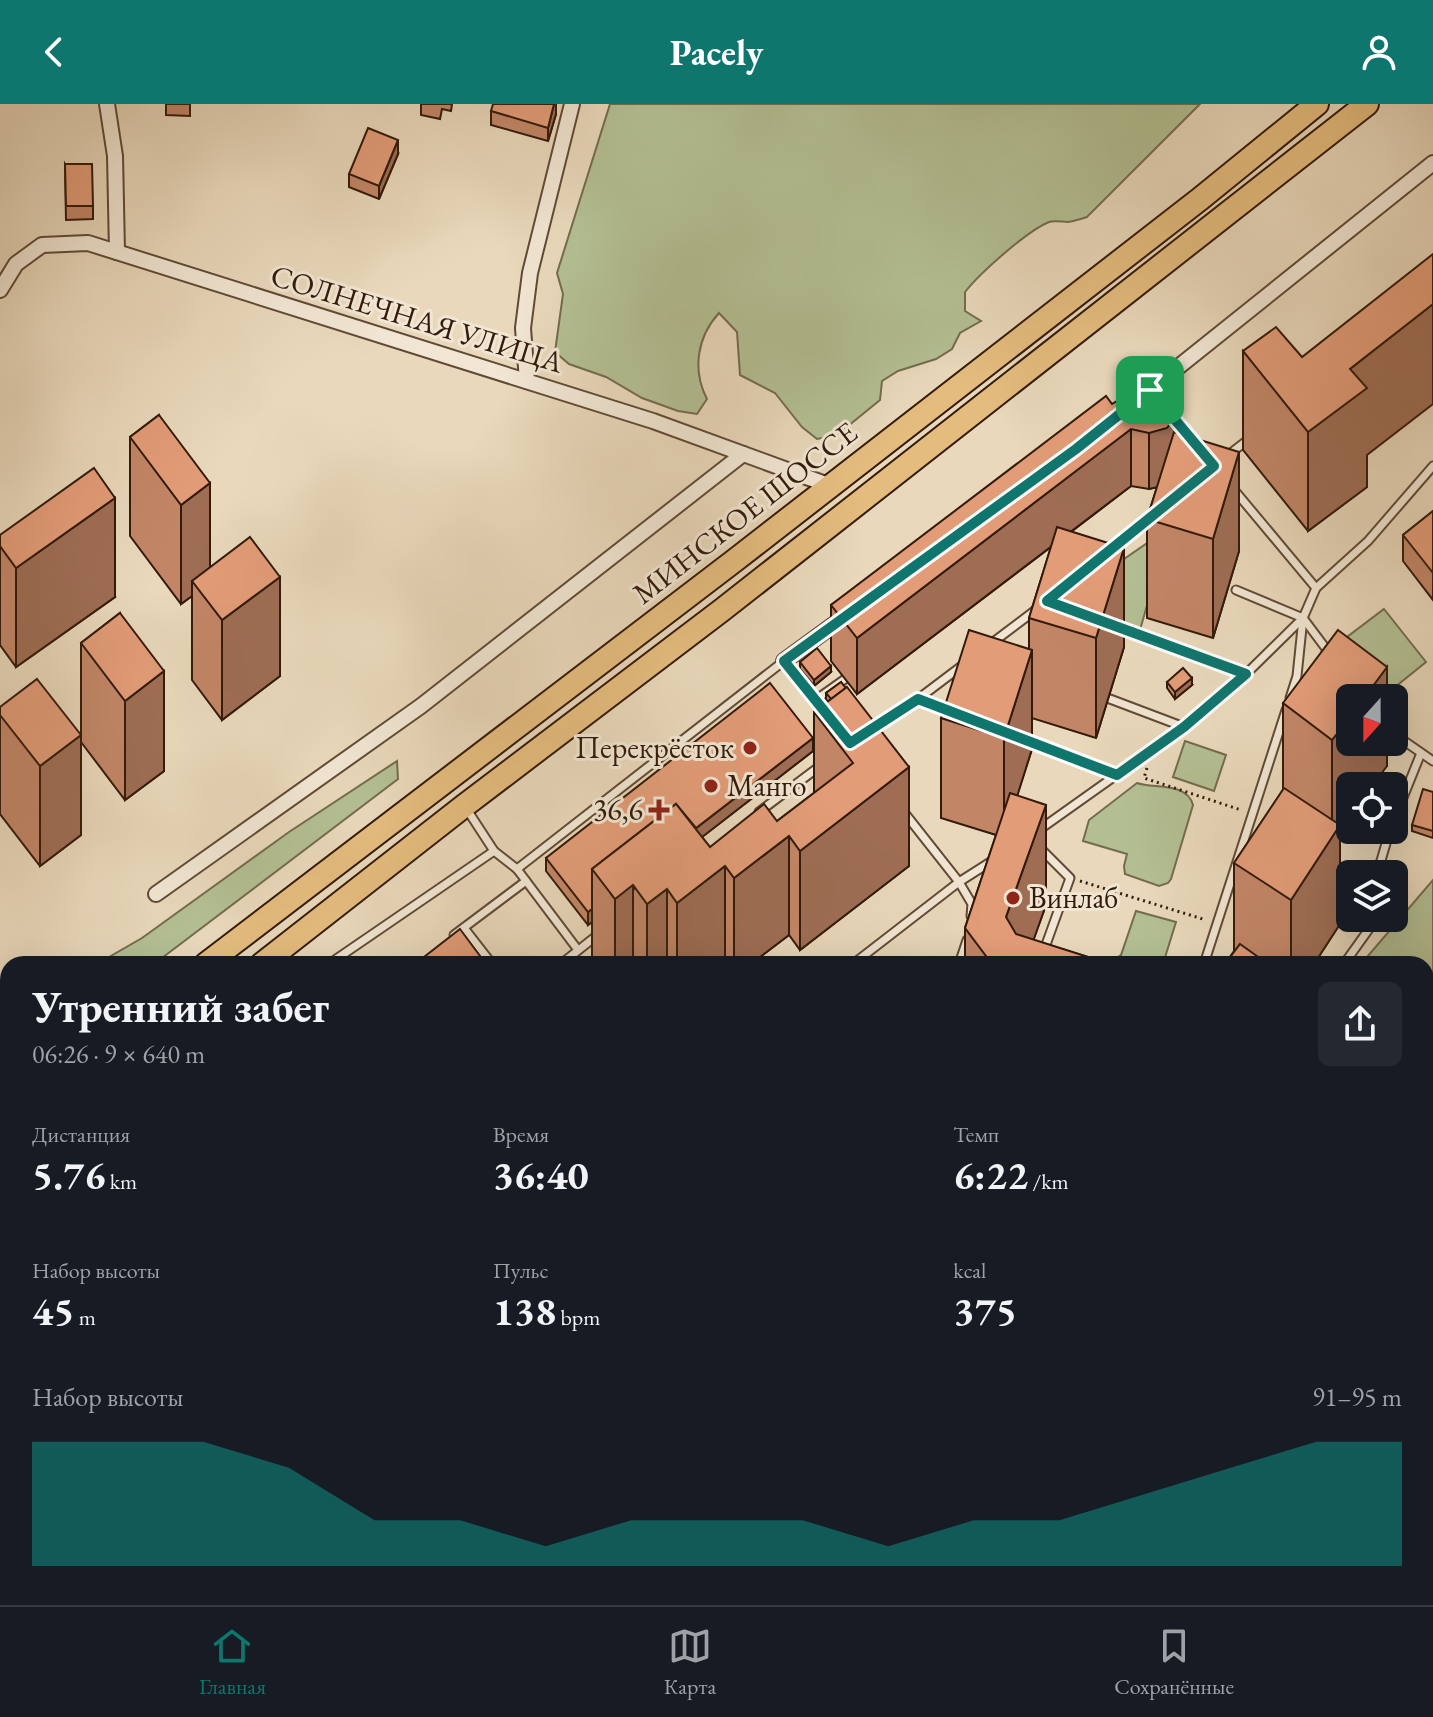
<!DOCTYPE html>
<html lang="ru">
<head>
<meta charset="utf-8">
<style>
  :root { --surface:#171b24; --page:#242831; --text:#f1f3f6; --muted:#9ea1a6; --line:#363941; --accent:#0f766e }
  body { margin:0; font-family:"EB Garamond",serif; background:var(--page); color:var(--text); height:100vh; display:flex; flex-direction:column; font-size:30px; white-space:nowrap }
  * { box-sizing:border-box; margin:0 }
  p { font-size:26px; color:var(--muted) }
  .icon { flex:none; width:44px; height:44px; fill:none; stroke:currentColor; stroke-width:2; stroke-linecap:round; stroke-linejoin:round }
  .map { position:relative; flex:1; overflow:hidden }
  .sheet { position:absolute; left:0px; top:852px; width:1434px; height:650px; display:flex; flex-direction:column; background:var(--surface); border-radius:24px 24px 0 0; box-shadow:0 8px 32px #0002 }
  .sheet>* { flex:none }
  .needle { width:52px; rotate:201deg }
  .fabs { position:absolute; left:1336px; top:580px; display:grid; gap:16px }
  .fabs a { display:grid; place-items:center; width:72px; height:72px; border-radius:12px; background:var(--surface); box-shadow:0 8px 32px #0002; font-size:40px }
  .pin { position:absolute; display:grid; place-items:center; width:68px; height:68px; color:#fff; margin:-34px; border-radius:16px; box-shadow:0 4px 12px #0006 }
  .round { display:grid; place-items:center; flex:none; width:84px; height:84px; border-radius:12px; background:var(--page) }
  .overview { display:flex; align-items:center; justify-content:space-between; height:136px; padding:0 32px }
  h1 { font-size:44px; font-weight:700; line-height:60px }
  .stats { display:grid; grid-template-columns:repeat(3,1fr); gap:12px; height:136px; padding:8px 32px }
  .stats div { display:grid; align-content:center }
  .stats b { font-size:40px; font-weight:700 }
  .stats small { font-size:22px; font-weight:400 }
  .stats p { font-size:22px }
  .chart { height:224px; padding:16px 32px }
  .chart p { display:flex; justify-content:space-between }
  .chart svg { width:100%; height:144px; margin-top:8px; fill:var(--accent); opacity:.7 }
  header { display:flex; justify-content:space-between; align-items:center; height:104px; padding:0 32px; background:var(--accent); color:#fff; font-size:36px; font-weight:700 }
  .tabs { display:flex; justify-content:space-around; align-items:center; height:112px; border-top:2px solid var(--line); background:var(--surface); font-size:22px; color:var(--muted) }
  .tabs a { display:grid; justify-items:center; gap:4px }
  .tabs .active { color:var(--accent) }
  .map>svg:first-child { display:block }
</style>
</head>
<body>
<header><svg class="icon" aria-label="back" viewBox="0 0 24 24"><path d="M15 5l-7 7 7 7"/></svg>Pacely<svg class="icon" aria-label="person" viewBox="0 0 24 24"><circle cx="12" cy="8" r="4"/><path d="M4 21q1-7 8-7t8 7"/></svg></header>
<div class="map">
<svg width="1433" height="1501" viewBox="0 0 1433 1501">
  <rect width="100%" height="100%" fill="#e9d8bb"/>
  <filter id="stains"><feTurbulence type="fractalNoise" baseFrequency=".0025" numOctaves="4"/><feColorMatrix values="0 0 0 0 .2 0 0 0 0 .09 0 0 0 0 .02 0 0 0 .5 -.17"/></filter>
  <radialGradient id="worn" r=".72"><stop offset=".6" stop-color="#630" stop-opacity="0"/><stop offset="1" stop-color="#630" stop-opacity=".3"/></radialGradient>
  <g fill="#b3bf93" stroke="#736c4e" stroke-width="2">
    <path d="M610 0H1200L1087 113C1081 115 1074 117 1068 118 1062 118 1055 116 1049 118 1027 127 980 169 965 188V207L981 217 960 229 952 245 936 255 898 267 882 277 880 296 837 331 817 335 802 323 775 289 740 271 737 228 719 209C697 233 692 266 707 295L697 310 678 307 642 294 606 273 569 260 555 248 563 190 557 169Z"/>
    <polygon points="1169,424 1140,526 1062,498"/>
    <polygon points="1384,505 1426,558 1390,587 1347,533"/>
    <polygon points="1185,637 1226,651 1214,687 1173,673"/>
    <polygon points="397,657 398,675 154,860 97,860 142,834 289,728"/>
    <path d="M1137 679C1154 685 1187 678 1193 701L1171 775 1168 779 1159 782 1125 770 1124 762 1127 750 1083 737 1089 716Z"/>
    <polygon points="1433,776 1433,1236 1426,1228 1426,860 1361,860"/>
    <polygon points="1136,807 1176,818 1163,860 1072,860 1075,850 1108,859 1121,851"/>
    <polygon points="8,914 8,970 0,976 0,919"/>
  </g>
  <polygon fill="#97baae" stroke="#6f7a6c" stroke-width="2" points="1426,1246 1433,1250 1433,1334 1426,1333"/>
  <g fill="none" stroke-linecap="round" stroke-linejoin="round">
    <defs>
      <g id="service">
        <polyline points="1174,314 1194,338"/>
        <polyline points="1227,352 1249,335"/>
        <polyline points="1235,387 1316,484"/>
        <polyline points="1109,447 1152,412"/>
        <polyline points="1236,486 1303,514 1330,550"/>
        <polyline points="1116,522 1246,570"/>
        <polyline points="992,539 1037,505"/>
        <polyline points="1290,594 1297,572 1303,514"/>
        <polyline points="918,595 950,607"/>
        <polyline points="1110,595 1184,623"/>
        <polyline points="814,597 845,575"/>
        <polyline points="869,627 918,595 963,561"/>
        <polyline points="1394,630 1433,657"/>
        <polyline points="1026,636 1117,671"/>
        <polyline points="466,704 494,747 517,765 578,846"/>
        <polyline points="903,707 959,778 972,800 971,812"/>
        <polyline points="759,708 820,662"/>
        <polyline points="1394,716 1421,649"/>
        <polyline points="1039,726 1184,623 1246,570 1303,514 1316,484 1368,437 1433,362"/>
        <polyline points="517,765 784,557 825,611"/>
        <polyline points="1335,767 1350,777"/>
        <polyline points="1377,770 1390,726"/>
        <polyline points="464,824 492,860"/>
        <polyline points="454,831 526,777"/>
        <polyline points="329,860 494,747"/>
        <polyline points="561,860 600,829"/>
        <polyline points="853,860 959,778 992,757"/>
        <polyline points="959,860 967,836"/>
        <polyline points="1039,860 1070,774 1040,744"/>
        <polyline points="1204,860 1286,606"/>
        <polyline points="1344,860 1374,818 1374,814"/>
        <polyline points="0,1111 8,1105"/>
        <polyline points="553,1501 554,1494"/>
        <polyline points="865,1501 866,1494"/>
      </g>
      <g id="minor">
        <polyline points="107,0 115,52 117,148"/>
        <polyline points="0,186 16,160 42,141 88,139 653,317 831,382"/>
        <polyline points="527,277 523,224 530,169 572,0"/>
        <polyline points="1152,284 1433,59"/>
        <polyline points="784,557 847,511"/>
        <polyline points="156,790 421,602 743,350"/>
        <polyline points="0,1261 8,1261"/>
        <polyline points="1260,1494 1271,1501"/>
        <polyline points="378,1501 379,1494"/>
      </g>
      <g id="trunk">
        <polyline points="206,860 734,457 1200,95 1317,0"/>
        <polyline points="262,860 464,702 722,506 1367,0"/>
        <polyline points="0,1018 8,1012"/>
        <polyline points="0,1059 8,1053"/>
      </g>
    </defs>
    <use href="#service" stroke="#604a36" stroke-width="11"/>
    <use href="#minor" stroke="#604a36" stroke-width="18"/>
    <use href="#trunk" stroke="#331a0a" stroke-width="26"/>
    <g stroke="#331a0a" stroke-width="3" stroke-dasharray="2 4" stroke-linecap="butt">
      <polyline points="1147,664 1144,674 1241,706"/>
      <polyline points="1080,777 1206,816"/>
      <polyline points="1426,1221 1433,1223"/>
    </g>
    <use href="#service" stroke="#f1e6d3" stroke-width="7"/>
    <use href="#minor" stroke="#f1e6d3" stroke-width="14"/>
    <use href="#trunk" stroke="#e4bc7e" stroke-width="22"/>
  </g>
  <g fill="#c28667" stroke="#331a0a" stroke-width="2">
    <polygon points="166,0 190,0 190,12 166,11"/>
    <polygon points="421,0 452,0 451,7 442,5 440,15 421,11"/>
    <polygon points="556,0 556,10 548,37 491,21 491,7"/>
    <polygon points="398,50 379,95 349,83 349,70"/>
    <polygon points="65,60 93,102 93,115 66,116"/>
    <polygon points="1243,247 1367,351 1367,383 1308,427 1243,346"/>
    <polygon points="1112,300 1179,329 1239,447 1213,534 1147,514 1147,415 1157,383 1149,385 1131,382 1071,428 1124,543 1096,634 1032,614 1032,645 1017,691 1046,801 1033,836 1110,860 965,860 965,824 996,731 941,714 941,614 1029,545 1029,514 1051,443 857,590 831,557 831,501"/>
    <polygon points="159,311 210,464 280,572 222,616 192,576 192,492 181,500 130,432 130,333"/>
    <polygon points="1433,407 1433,496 1403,457 1403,431"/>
    <polygon points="0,431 115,493 16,563 0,541"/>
    <polygon points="120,509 164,667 125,696 81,638 81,539"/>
    <polygon points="800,558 831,568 814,582 800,565"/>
    <polygon points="841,578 909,762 800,846 789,831 751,860 592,860 592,818 588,821 546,767 546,754 813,647 702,733 710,743 777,717 814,689 814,608 828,597 826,596 826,589"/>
    <polygon points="1167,578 1192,581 1175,595 1167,584"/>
    <polygon points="1387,594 1387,662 1350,682 1350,712 1340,725 1340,820 1314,860 1225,860 1234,847 1234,759 1283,686 1283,599"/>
    <polygon points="0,603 81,631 81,731 40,762 0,710"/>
    <polygon points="1433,688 1433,734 1412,727 1412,721"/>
    <polygon points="8,1139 8,1166 7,1166 7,1140"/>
    <polygon points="8,1409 8,1457 0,1456 0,1423"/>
    <polygon points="193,1494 211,1494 211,1498 193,1496"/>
    <polygon points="571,1494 592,1494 591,1500 571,1496"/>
    <polygon points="1391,1494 1406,1494 1404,1498"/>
  </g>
  <g fill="#9e6d54" stroke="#331a0a" stroke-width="2">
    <polygon points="554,0 556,0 556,10 548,37 548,24"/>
    <polygon points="398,36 398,50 379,95 379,82"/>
    <polygon points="1433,200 1433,300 1367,351 1367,383 1308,427 1308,328 1350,265"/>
    <polygon points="1179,292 1179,349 1167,381 1149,385 1149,329"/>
    <polygon points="1131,325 1131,382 857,590 857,534"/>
    <polygon points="1239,348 1239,447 1213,534 1213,435"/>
    <polygon points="210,379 210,478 192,477 192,492 181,500 181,401"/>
    <polygon points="115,394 115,493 16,563 16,464"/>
    <polygon points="1124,444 1124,543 1096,634 1096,534"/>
    <polygon points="280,473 280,572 222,616 222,516"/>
    <polygon points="1032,546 1032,645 1004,734 1004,634"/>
    <polygon points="831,562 831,568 814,582 814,576"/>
    <polygon points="1387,563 1387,594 1364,594"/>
    <polygon points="164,567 164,667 125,696 125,597"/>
    <polygon points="1192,574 1192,581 1175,595 1175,588"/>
    <polygon points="1350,613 1350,638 1387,638 1387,662 1372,682 1350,682 1350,712 1340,725 1340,820 1314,860 1291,860 1291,796 1332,733 1332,636"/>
    <polygon points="81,631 81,731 40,762 40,662"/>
    <polygon points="813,634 813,647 635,785 633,781 633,860 615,860 615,795 611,790"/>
    <polygon points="909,663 909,762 800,846 800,747"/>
    <polygon points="1046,701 1046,801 1025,860 1006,813"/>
    <polygon points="789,732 789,831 751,860 734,860 734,774"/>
    <polygon points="725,762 725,860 677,860 677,799"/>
    <polygon points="667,785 667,860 647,860 647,800"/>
    <polygon points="592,805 592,818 588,821 588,808"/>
    <polygon points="1132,1494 1136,1494 1135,1501 1131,1501"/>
  </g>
  <g fill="#e29c78" stroke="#331a0a" stroke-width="2">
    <polygon points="493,0 554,0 548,24 491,7"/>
    <polygon points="368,24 398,36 379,82 349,70"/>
    <polygon points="65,60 92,60 93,102 66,102"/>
    <polygon points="1433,150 1433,200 1350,265 1367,284 1308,328 1243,247 1276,223 1302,253"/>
    <polygon points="1153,267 1170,277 1179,292 1177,311 1167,324 1149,329 1131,325 857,534 831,501 1106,292 1112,300 1120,295 1125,280 1136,270"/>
    <polygon points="159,311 210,379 181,401 130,333"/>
    <polygon points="1174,328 1239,348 1213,435 1147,415"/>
    <polygon points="94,364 115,394 16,464 0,442 0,431"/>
    <polygon points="1433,407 1433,469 1403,431"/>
    <polygon points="1057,423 1124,444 1096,534 1029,514"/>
    <polygon points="250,433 280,473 222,516 192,477"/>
    <polygon points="120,509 164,567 125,597 81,539"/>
    <polygon points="969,526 1032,546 1004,634 941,614"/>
    <polygon points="1338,526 1387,563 1364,594 1350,594 1350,613 1332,636 1283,599"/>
    <polygon points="817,544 831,562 814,576 800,558"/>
    <polygon points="1183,564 1192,574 1175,588 1167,578"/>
    <polygon points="37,575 81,631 40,662 0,611 0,603"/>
    <polygon points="841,578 846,584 831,595 826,589"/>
    <polygon points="770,579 813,634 696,724 676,700 592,765 592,805 588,808 546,754"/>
    <polygon points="847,583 909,663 800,747 789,732 734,774 725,762 677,799 667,785 647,800 633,781 615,795 592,765 676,700 710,743 764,700 777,717 853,659 814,608"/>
    <polygon points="1284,684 1340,721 1291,796 1234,759"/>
    <polygon points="1423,685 1433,688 1433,727 1412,721"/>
    <polygon points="1010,689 1046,701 1006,813 1016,830 1110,860 992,860 965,824"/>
    <polygon points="460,825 483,856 478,860 415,860"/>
    <polygon points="1240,840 1268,860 1225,860"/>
    <polygon points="2,1408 8,1409 8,1444 0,1442 0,1423"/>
    <polygon points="119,1494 158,1497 158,1501 118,1501"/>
    <polygon points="416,1494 434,1494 433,1501 415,1499"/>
    <polygon points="910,1494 950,1500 950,1501 909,1501"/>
    <polygon points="1107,1494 1132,1494 1131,1501 1106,1501"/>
    <polygon points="1165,1494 1213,1494 1211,1501 1163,1501"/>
  </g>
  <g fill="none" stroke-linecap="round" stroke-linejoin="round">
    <defs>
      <polygon id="route" points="1150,286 1214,362 1047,497 1246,570 1184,623 1117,671 918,595 850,639 784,557 1076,345"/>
    </defs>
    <use href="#route" stroke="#fff" stroke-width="16"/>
    <use href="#route" stroke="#0f766e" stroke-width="10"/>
  </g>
  <g fill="#8f2418" stroke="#f1e6d3" stroke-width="3">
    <circle cx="750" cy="644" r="8"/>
    <circle cx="711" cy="682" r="8"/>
    <path d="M655 694h8v8h8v8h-8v8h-8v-8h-8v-8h8z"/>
    <circle cx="1013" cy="794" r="8"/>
  </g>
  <g text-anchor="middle" stroke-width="6" stroke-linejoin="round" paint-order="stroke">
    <g font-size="30" fill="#331a0a" stroke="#f1e6d3">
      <text transform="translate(417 215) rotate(17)" y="10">СОЛНЕЧНАЯ УЛИЦА</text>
      <text transform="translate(745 409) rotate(-38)" y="10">МИНСКОЕ ШОССЕ</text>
    </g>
    <g font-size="30" fill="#331a0a" stroke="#f1e6d3" text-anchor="end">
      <text x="734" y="654">Перекрёсток</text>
      <text x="727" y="692" text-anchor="start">Манго</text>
      <text x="643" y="716">36,6</text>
      <text x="1029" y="804" text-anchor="start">Винлаб</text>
    </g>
  </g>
  <rect width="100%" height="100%" filter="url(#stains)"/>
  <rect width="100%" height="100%" fill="url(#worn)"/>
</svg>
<div class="fabs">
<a><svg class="needle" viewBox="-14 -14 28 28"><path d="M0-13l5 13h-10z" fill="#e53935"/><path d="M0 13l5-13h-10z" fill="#9ea1a6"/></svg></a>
<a><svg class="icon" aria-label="locate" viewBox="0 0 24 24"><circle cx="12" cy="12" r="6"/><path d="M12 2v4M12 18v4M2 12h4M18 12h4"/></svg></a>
<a><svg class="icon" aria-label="layers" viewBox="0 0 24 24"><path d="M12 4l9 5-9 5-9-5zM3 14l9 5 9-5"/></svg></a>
</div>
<div class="pin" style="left:1150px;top:286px;background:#1e9e55"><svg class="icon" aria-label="arrive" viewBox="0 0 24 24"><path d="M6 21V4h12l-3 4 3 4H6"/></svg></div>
<section class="sheet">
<div class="overview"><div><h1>Утренний забег</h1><p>06:26 · 9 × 640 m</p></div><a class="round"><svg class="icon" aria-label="share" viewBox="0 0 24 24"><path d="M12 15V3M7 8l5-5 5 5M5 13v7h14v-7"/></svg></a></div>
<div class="stats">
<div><p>Дистанция</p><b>5.76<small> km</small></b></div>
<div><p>Время</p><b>36:40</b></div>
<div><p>Темп</p><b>6:22<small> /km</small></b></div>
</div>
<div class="stats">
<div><p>Набор высоты</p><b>45<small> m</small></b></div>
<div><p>Пульс</p><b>138<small> bpm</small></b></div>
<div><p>kcal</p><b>375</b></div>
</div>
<div class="chart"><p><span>Набор высоты</span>91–95 m</p>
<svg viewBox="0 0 160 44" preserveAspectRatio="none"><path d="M0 44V6L10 6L20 6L30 14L40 30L50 30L60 38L70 30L80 30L90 30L100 38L110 30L120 30L130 22L140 14L150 6L160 6V44z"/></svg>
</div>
</section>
</div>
<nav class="tabs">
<a class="active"><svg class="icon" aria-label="home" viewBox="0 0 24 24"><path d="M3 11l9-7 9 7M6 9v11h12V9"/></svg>Главная</a>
<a><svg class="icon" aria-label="map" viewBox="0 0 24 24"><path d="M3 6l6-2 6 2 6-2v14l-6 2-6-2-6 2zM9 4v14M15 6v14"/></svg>Карта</a>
<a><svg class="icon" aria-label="saved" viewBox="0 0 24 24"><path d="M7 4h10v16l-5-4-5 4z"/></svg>Сохранённые</a>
</nav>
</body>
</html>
